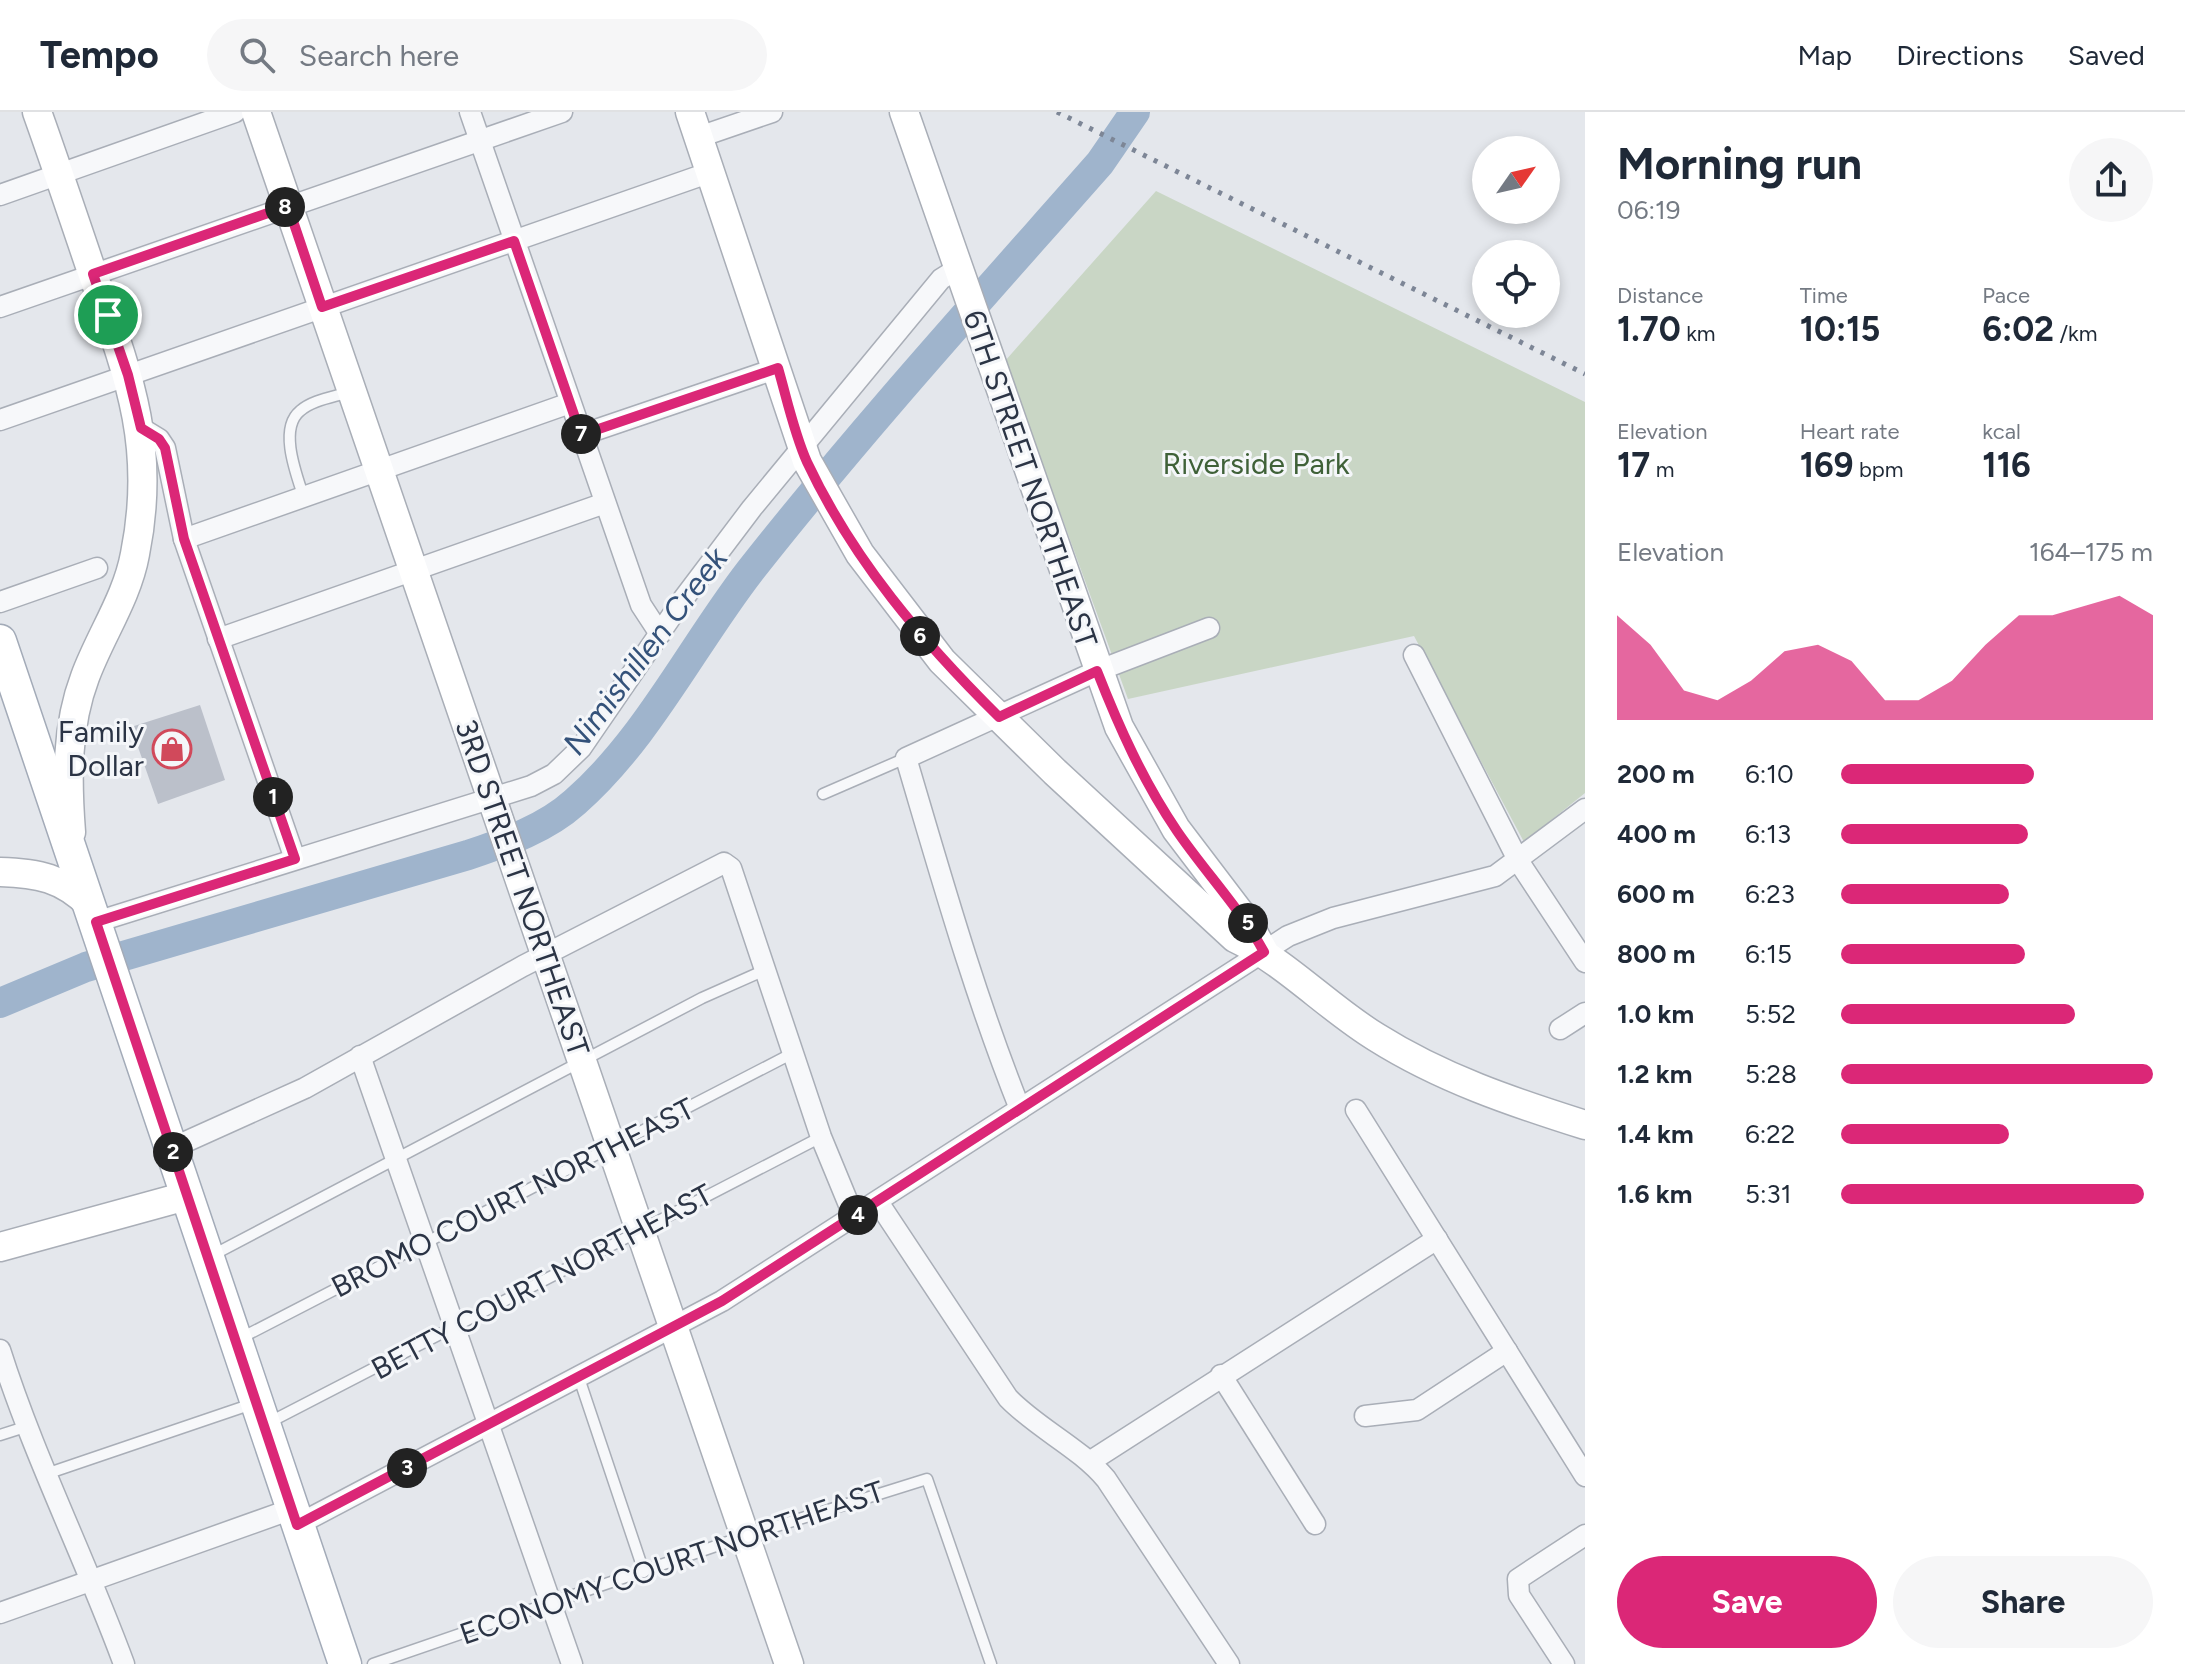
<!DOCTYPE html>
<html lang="en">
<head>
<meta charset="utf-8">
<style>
  :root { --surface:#fff; --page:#f6f6f7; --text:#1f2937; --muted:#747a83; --line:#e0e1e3; --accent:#db2777 }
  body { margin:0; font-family:Figtree,sans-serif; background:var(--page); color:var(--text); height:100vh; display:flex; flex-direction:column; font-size:30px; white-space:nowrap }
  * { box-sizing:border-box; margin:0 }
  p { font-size:26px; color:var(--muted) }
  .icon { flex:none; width:44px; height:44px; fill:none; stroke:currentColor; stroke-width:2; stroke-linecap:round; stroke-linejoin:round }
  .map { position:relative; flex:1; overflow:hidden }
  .sheet { display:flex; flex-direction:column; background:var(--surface); width:600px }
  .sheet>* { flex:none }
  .needle { width:52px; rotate:56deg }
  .controls { position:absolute; left:1472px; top:24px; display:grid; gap:16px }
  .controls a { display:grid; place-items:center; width:88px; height:88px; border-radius:50%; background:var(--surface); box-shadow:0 4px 12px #0003; font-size:40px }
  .pin { position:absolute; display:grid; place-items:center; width:68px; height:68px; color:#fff; margin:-34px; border:4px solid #fff; border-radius:50%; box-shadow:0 2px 8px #0007 }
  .km { position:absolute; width:40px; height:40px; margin:-20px; border-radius:50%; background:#222; color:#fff; font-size:22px; line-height:40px; text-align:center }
  .round { display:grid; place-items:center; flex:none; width:84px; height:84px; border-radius:42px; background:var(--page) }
  .overview { display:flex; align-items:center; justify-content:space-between; height:136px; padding:0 32px }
  h1 { font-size:44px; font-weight:700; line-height:60px }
  .figures { display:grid; grid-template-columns:repeat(3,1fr); gap:12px; height:136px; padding:8px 32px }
  .figures div { display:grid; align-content:center }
  .figures b { font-size:34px; font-weight:700 }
  .figures small { font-size:22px; font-weight:400 }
  .figures p { font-size:22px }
  .chart { height:224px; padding:16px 32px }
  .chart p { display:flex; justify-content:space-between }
  .chart svg { width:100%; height:144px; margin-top:8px; fill:var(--accent); opacity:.7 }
  .primary-button { display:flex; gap:16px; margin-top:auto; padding:16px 32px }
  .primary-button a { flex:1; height:92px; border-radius:48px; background:var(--accent); color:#fff; font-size:32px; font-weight:700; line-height:92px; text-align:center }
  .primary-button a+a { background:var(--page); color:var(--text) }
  ul { padding:0 32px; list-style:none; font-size:26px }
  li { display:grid; grid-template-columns:128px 96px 1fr; align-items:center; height:60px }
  li i { height:20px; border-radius:10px; background:var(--accent) }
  header { display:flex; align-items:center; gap:48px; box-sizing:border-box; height:112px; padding:0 40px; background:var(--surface); border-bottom:2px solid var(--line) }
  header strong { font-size:38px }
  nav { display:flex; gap:44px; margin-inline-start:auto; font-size:28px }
  .search { width:560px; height:72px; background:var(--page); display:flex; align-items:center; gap:20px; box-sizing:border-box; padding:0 28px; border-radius:44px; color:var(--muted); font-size:30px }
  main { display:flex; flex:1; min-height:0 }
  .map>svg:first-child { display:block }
</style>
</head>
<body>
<header>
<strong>Tempo</strong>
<div class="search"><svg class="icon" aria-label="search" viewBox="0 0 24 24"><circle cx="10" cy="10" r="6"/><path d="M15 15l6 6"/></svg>Search here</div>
<nav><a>Map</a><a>Directions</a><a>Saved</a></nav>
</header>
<main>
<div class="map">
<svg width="1585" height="1552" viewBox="0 0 1585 1552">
  <rect width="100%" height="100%" fill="#e4e7ec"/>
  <polygon fill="#c9d6c5" points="1156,79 1585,290 1585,681 1524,730 1414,524 1128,587 1005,249"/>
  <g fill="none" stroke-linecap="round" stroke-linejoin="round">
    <path stroke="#9fb4cc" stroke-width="30" d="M0 891 86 855 468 743C506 730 545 717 575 690 647 627 692 534 750 459 861 318 981 186 1100 51L1135 0"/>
  </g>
  <polygon fill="#bbc0ca" points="200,593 225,668 158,692 131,615"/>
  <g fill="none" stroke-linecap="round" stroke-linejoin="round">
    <defs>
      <g id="lane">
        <path d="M304 386C297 364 278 317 300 299 312 288 334 285 349 280"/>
        <polyline points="823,682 906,646"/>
        <polyline points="211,1144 702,886 765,858"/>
        <polyline points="239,1227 793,941"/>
        <polyline points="579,1266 644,1460"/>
        <polyline points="268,1311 821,1025"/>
        <polyline points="0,1323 25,1315"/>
        <polyline points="46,1362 252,1292"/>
        <polyline points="373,1552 745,1424 927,1367 991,1552"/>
      </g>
      <g id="street">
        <polyline points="470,0 641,493 660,522"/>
        <polyline points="699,25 772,0"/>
        <polyline points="0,83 235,0"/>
        <polyline points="0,195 562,0"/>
        <polyline points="0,308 711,60"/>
        <polyline points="141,316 159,327 165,336 184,427 295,747"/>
        <polyline points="581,323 778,256"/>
        <polyline points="184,427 570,291"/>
        <polyline points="0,490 97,456"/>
        <polyline points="218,527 605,391"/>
        <polyline points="1414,543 1519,750 1585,850"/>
        <polyline points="96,810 531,674 554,662 581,636 684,486 752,396 941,167 957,157"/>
        <polyline points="1560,917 1585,901"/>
        <polyline points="360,944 572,1552"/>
        <path d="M1020 997C974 882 941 764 906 646L1097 559 1209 516"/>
        <polyline points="1356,998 1585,1364"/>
        <polyline points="172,1036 305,976 523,854 724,751 731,756 821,1025 854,1105"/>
        <path d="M878 1090 1008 1286C1038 1317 1079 1335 1106 1367L1229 1552"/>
        <path d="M0 1238C34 1345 85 1446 124 1552"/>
        <polyline points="1221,1263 1315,1412"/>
        <polyline points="1365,1304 1417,1298 1507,1239"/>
        <polyline points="1091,1349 1437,1127"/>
        <polyline points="297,1413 722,1189 1288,824 1333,806 1495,764 1585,697"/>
        <polyline points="0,1501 292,1397"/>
        <polyline points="1564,1552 1519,1483 1518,1467 1585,1423"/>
      </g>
      <g id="secondary">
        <path d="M37 0C56 53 74 107 92 160 128 261 157 333 135 442 127 486 100 524 85 565 66 615 67 669 71 720"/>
        <polyline points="256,0 789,1552"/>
        <path d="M690 0 807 349 860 442 942 549 1055 660 1235 826C1286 850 1327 895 1376 925 1441 966 1512 990 1585 1013"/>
        <polyline points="904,0 1119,615 1176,717 1249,813 1264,840"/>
        <path d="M0 760C38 761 63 766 90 793"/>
        <polyline points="0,1135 186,1084"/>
      </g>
      <polyline id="primary" points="0,529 345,1552"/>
    </defs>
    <use href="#lane" stroke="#a9aeb7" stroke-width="13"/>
    <use href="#street" stroke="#a9aeb7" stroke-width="23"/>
    <use href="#secondary" stroke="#a9aeb7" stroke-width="31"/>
    <use href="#primary" stroke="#a3abb8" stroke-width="35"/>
    <use href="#lane" stroke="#f7f8fa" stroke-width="10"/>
    <use href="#street" stroke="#f7f8fa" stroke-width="20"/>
    <use href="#secondary" stroke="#fff" stroke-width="28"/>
    <use href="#primary" stroke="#fff" stroke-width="32"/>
    <polyline stroke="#7d8696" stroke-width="5" stroke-dasharray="4 8" stroke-linecap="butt" points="1057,0 1585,262"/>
  </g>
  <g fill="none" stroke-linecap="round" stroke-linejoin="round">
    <defs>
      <path id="route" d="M288 94 322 195 514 129 581 323 778 256C787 287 794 321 807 350 853 448 923 530 999 605L1097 559C1119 615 1143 669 1177 719 1205 760 1240 796 1264 840L722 1189 297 1413 96 810 295 747 184 427 165 336 159 327 141 316 128 263 93 162Z"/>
    </defs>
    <use href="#route" stroke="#fff" stroke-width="16"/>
    <use href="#route" stroke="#db2777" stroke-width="10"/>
  </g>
  <defs>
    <symbol id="shop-ring" viewBox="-11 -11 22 22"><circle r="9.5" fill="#f4f6f9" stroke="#d1495b" stroke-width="1.5"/><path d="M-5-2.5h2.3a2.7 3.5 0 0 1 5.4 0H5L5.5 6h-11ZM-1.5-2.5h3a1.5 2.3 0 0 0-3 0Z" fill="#d1495b"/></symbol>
  </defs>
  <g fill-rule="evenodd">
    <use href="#shop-ring" x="150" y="615" width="44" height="44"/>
  </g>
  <g text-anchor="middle" stroke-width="6" stroke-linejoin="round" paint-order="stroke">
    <g font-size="30" fill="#3f6138" stroke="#f4f6f9">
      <text x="1256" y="362">Riverside Park</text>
    </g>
    <g font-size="30" fill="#2b3445" stroke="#f4f6f9">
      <text transform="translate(1030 367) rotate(71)" y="10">6TH STREET NORTHEAST</text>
      <text transform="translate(522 776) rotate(71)" y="10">3RD STREET NORTHEAST</text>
      <text transform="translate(513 1086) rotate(-27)" y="10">BROMO COURT NORTHEAST</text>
      <text transform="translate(542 1170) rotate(-28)" y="10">BETTY COURT NORTHEAST</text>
      <text transform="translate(672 1451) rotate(-19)" y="10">ECONOMY COURT NORTHEAST</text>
    </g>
    <g font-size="30" fill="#2b3445" stroke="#f4f6f9" text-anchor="end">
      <text x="144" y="630">Family<tspan x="144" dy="34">Dollar</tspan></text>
    </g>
    <g font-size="32" font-style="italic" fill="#34527a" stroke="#f4f6f9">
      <text transform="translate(645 539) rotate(-53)" y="11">Nimishillen Creek</text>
    </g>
  </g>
</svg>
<div class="controls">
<a><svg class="needle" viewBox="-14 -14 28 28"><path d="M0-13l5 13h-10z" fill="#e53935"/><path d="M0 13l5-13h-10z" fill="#747a83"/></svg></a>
<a><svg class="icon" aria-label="locate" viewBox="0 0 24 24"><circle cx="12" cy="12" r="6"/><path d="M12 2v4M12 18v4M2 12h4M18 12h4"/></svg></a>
</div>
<div class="pin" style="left:108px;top:203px;background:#1e9e55"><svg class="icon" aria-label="arrive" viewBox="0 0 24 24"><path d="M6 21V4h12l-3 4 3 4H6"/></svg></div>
<b class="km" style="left:273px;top:685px">1</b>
<b class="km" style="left:173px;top:1040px">2</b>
<b class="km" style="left:407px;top:1356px">3</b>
<b class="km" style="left:858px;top:1103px">4</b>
<b class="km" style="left:1248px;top:811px">5</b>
<b class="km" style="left:920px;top:524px">6</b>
<b class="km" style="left:581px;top:322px">7</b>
<b class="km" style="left:285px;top:95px">8</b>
</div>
<section class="sheet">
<div class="overview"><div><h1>Morning run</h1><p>06:19</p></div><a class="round"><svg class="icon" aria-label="share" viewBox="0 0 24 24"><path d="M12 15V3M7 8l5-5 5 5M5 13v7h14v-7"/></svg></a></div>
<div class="figures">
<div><p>Distance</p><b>1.70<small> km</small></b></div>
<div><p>Time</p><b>10:15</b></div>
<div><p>Pace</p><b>6:02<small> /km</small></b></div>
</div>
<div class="figures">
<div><p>Elevation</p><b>17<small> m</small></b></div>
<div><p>Heart rate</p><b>169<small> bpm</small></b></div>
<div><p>kcal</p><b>116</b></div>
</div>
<div class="chart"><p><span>Elevation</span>164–175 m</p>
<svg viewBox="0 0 160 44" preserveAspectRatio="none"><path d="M0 44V12L10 21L20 35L30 38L40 32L50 23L60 21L70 26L80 38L90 38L100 32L110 21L120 12L130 12L140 9L150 6L160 12V44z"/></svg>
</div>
<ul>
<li><b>200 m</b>6:10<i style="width:62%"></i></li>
<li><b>400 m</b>6:13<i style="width:60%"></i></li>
<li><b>600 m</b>6:23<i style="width:54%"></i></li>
<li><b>800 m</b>6:15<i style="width:59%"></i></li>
<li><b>1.0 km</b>5:52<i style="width:75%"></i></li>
<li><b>1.2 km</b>5:28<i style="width:100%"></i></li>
<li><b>1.4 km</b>6:22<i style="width:54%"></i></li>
<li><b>1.6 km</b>5:31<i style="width:97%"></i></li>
</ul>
<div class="primary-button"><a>Save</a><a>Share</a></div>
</section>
</main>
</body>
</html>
